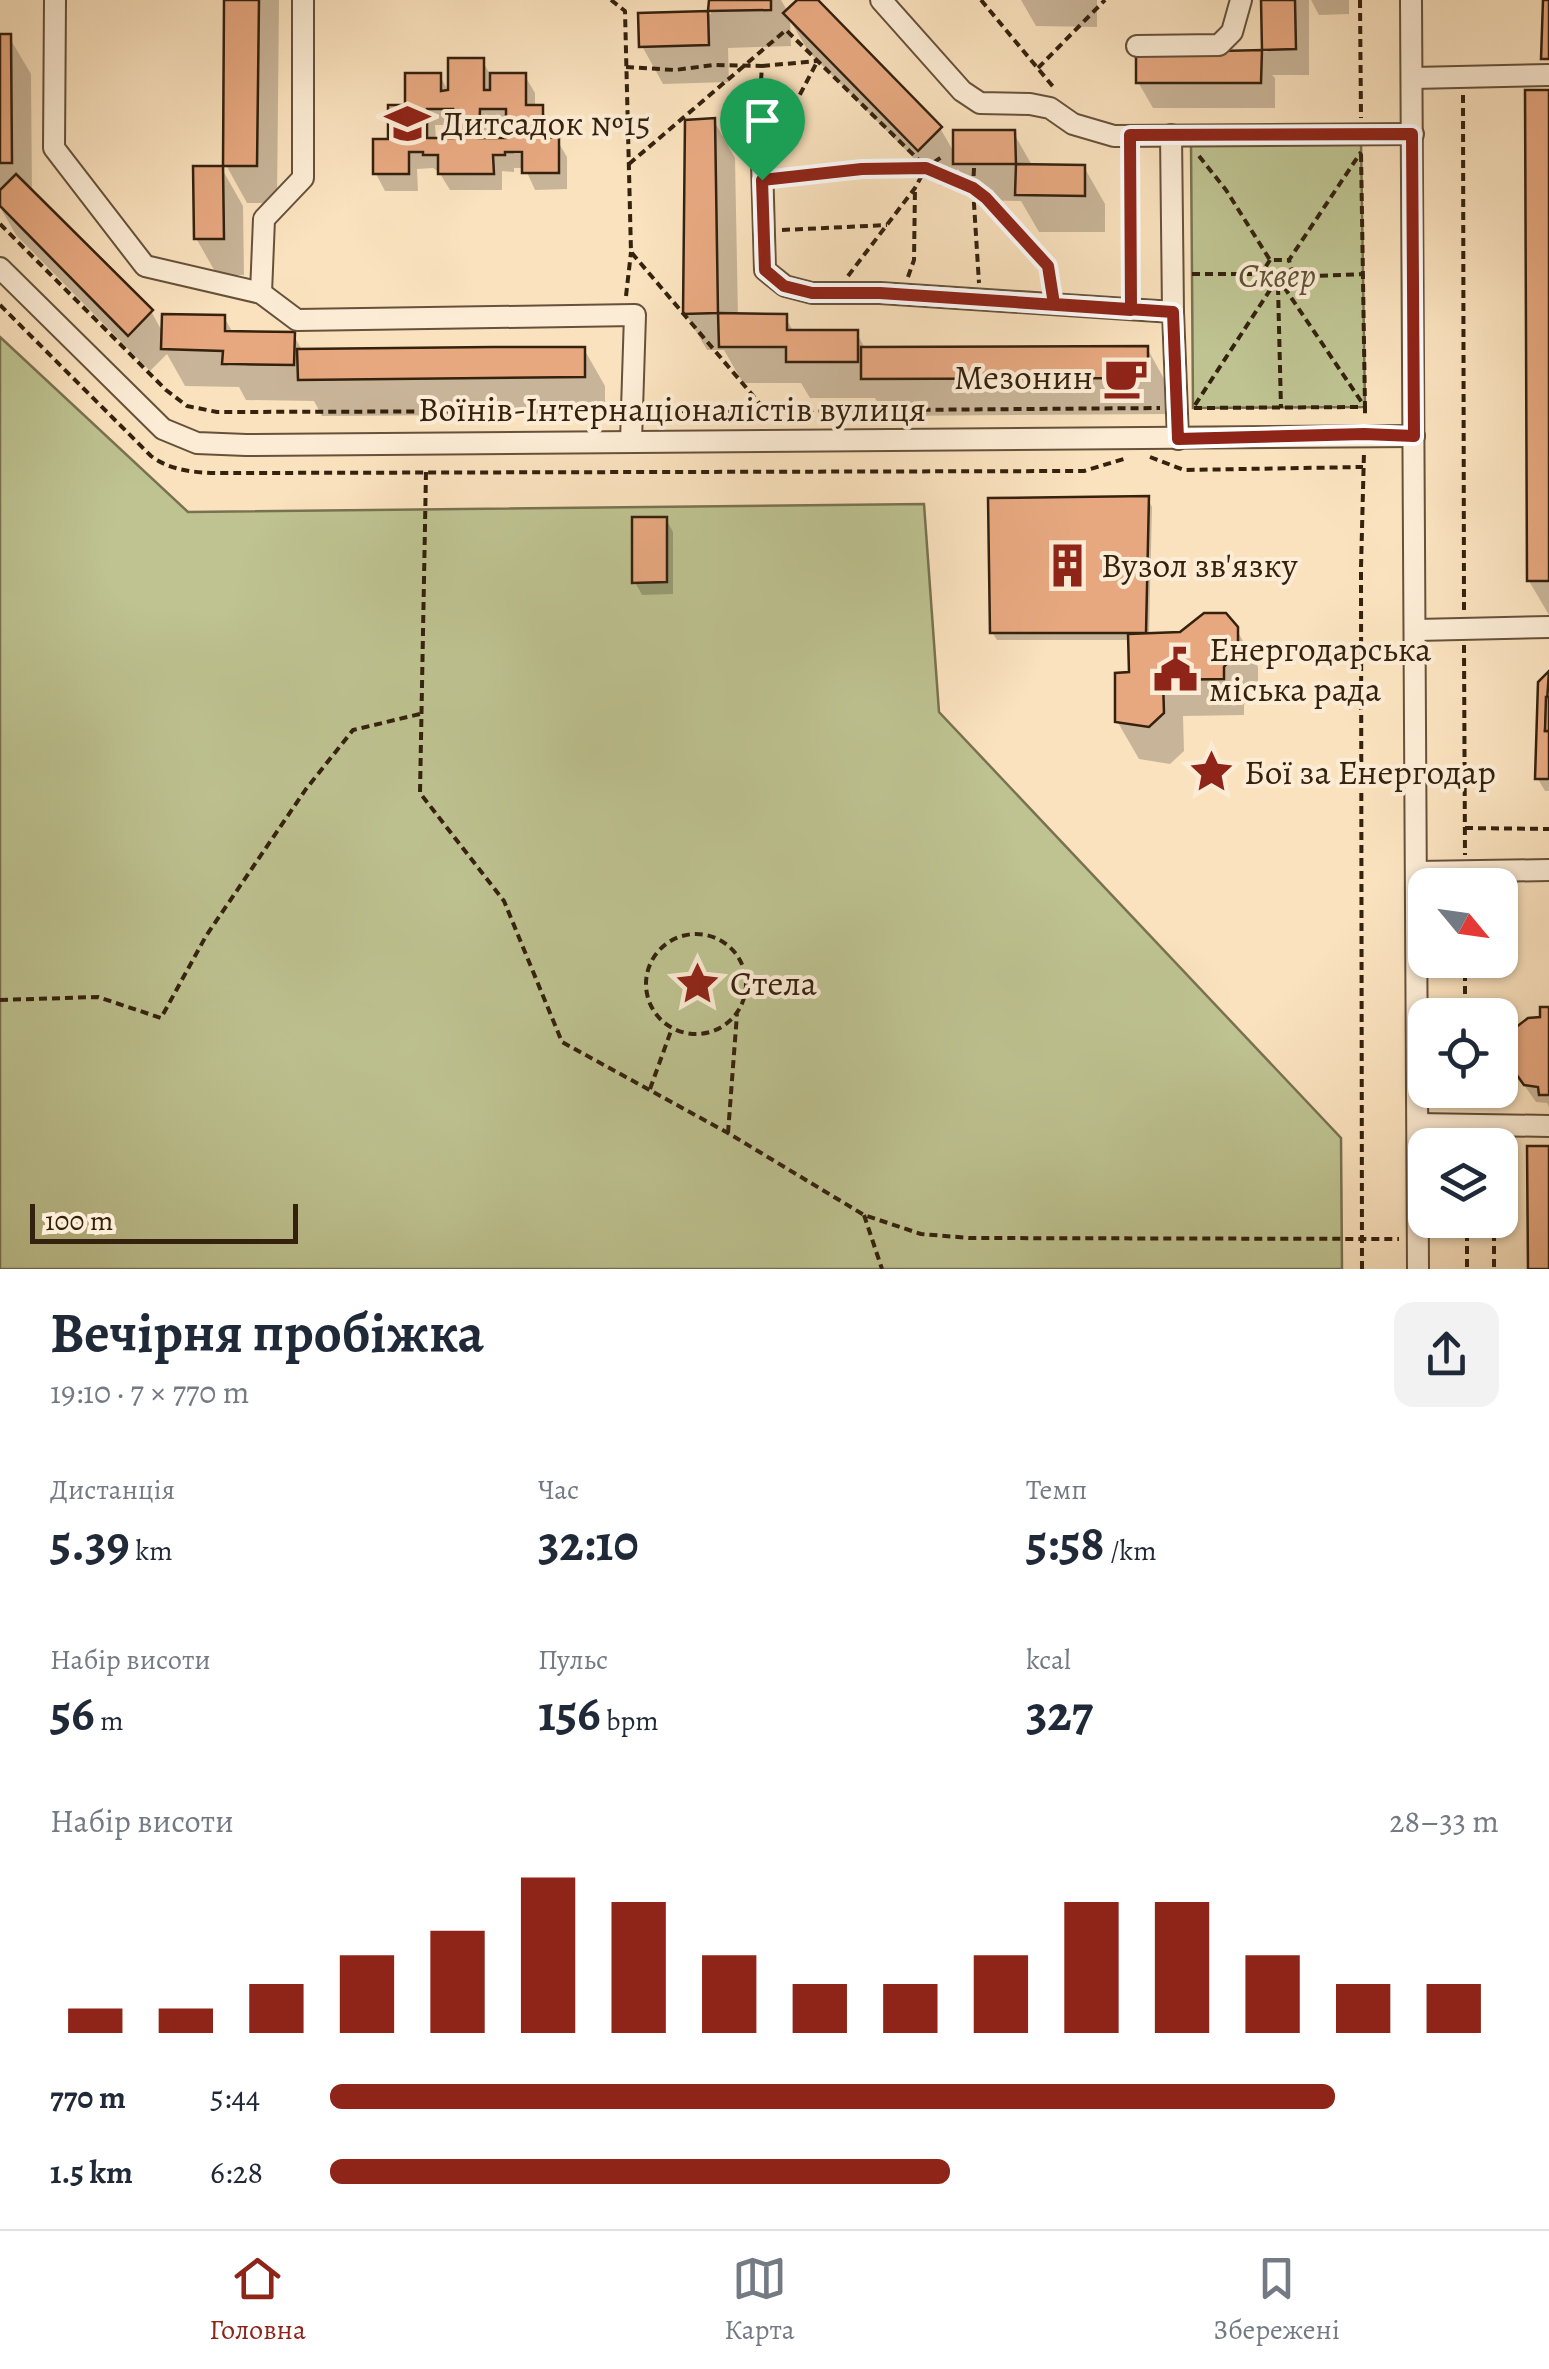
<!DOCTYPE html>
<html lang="uk">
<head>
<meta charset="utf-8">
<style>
  :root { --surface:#fff; --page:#f2f2f3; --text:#1f2937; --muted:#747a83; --line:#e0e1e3; --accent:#8f2418 }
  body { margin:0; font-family:Alegreya,serif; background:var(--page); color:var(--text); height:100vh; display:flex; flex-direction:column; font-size:38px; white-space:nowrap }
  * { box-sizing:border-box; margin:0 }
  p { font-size:32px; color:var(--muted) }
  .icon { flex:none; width:55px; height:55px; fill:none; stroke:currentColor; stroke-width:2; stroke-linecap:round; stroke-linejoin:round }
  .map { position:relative; height:1269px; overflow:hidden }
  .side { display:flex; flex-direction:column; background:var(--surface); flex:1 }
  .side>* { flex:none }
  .needle { width:65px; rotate:119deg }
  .buttons { position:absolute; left:1408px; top:868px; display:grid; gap:20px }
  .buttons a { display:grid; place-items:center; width:110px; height:110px; border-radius:20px; background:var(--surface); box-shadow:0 2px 8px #0004; font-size:50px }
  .scale { position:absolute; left:30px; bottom:25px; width:268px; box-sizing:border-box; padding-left:10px; border:5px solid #34210e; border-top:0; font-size:28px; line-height:35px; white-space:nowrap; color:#34210e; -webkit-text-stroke:8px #fcecd5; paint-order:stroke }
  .pin { position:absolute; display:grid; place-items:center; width:85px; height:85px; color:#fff; margin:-102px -42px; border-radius:50% 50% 50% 0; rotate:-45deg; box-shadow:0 0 10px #0007 }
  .pin .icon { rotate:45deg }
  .round { display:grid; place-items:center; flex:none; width:105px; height:105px; border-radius:20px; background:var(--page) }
  .head { display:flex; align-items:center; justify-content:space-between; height:170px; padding:0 50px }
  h1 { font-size:55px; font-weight:600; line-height:75px }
  .stats { display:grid; grid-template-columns:repeat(3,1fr); gap:15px; height:170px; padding:10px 50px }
  .stats div { display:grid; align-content:center }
  .stats b { font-size:50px; font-weight:600 }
  .stats small { font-size:28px; font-weight:400 }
  .stats p { font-size:28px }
  .chart { height:280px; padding:20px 50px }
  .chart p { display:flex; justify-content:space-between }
  .chart svg { width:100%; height:180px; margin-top:10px; stroke:var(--accent); stroke-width:6 }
  ul { padding:0 50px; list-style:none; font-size:32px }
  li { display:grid; grid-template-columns:160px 120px 1fr; align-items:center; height:75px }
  li i { height:25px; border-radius:12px; background:var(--accent) }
  .tab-bar { display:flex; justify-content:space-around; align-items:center; height:140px; border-top:2px solid var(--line); background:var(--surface); font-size:28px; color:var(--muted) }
  .tab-bar a { display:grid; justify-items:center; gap:5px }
  .tab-bar .current { color:var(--accent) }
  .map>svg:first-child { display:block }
</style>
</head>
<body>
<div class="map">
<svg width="1549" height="1269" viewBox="0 0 1549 1269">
  <rect width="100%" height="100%" fill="#fae2be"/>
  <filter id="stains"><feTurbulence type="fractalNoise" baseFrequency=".002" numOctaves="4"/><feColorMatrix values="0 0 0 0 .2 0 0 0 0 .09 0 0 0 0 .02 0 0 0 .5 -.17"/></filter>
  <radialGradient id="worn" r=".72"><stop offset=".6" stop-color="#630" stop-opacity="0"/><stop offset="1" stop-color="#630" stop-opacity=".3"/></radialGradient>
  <g fill="#bec391" stroke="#797250" stroke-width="2.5">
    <polygon points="1361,142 1365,407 1193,408 1191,144"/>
    <polygon points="0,337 188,512 924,504 939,712 1341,1138 1342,1269 0,1269"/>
  </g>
  <g fill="#0003" fill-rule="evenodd">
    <polygon points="227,0 279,0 277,203 247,203 226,165"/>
    <polygon points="711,0 781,0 788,12 800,0 815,0 940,128 955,154 1013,132 1033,167 1084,167 1105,204 1105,232 1039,232 1021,201 977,200 958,169 941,186 808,51 790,20 791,46 728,48 729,82 663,84 642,46 641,16 711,14"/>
    <polygon points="1021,0 1097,0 1097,27 1036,26"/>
    <polygon points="1264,0 1309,0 1309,75 1272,75 1275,78 1275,108 1153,108 1138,82 1138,56 1268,52 1264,49"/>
    <polygon points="1311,0 1349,0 1349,14 1319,15"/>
    <path d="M0 37H9L31 74 32 193 151 311 164 335 224 317 233 333 293 334 303 352 584 349 605 386V414L322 416 314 401 246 400 239 387 185 386 167 354 150 371 16 235 0 207ZM228 361H247V366H228Z"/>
    <path d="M482 60 491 76H525L535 93V108H541L551 125V140H557L567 157V189L535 190 525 168H514V172L502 171V190H450L439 172 433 168 417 169 418 191H385L376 174 407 108 440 76 450 94ZM435 125H456V140H436ZM488 125H508V140H488ZM514 149 535 154H514Z"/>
    <polygon points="1549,93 1549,615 1529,581"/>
    <polygon points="714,121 735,158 738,316 785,317 794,332 856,332 866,350 1147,348 1168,386 1168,414 885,416 875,398 810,398 801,383 743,383 724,350 707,350 685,313"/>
    <polygon points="222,169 243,206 244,275 217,275 196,238"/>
    <polygon points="1148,499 1152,507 1149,636 1236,629 1258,667 1258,687 1244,705 1244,715 1183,716 1184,751 1170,764 1139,759 1117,721 1131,674 1131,640 997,640 992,632"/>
    <polygon points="666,519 673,532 673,594 642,595 635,582"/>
    <polygon points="1549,675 1549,791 1545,791 1538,779 1540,683"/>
    <polygon points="1549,1009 1549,1107 1547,1103 1536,1102 1519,1078"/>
  </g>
  <g fill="#e7a880" stroke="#34210e" stroke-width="2.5" fill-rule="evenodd">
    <polygon points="224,0 259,0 257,166 223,166"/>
    <polygon points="709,0 771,0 771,10 708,11"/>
    <polygon points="797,0 818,0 942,127 918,151 783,13"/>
    <polygon points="1261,0 1295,0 1296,49 1262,50"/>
    <polygon points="1543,0 1549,0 1549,59 1541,59"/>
    <polygon points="708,11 709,45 639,47 638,13"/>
    <polygon points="0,34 11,34 12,163 0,163"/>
    <polygon points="1262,50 1261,83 1136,83 1136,53"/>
    <path d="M448 58H484V90H490V73H526V105H543V138L559 137V173H522V152H505V155H493L494 174H438V155H423V152H409V174H373V139H388V105H405V73H441V91L448 90ZM427 109H453V138H427ZM480 109H506V138H479Z"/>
    <polygon points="1525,90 1549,90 1549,581 1527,581"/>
    <polygon points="715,118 718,313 683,314 685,120"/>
    <polygon points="953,130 1015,130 1016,164 953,164"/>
    <polygon points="1016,164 1085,165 1085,196 1015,195"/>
    <polygon points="193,166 223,166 224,239 194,239"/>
    <polygon points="16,174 153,310 128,336 0,206 0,190"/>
    <polygon points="718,313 787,314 787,330 858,330 858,362 786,362 786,347 719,347"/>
    <polygon points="162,314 225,315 225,331 295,332 294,365 222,364 223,351 161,349"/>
    <polygon points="1148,346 1148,378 861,379 861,347"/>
    <polygon points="493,347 585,347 585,377 298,380 297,349"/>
    <polygon points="1149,496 1146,633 990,633 988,498"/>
    <polygon points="632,517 667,517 667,582 632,583"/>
    <polygon points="1204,613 1226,613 1238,627 1238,649 1224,667 1224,679 1163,680 1164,713 1149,727 1115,722 1115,673 1129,672 1128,634 1180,632"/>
    <polygon points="1549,671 1545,731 1549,731 1549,779 1535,779 1538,682"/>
    <polygon points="1546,697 1549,697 1549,731 1545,731"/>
    <polygon points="1540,1007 1549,1007 1549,1095 1539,1095 1538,1087 1524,1085 1506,1060 1507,1043 1515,1028 1528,1018 1540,1017"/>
    <polygon points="1527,1146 1549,1146 1549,1269 1528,1269"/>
  </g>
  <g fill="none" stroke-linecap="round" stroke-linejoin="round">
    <defs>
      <g id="minor">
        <polyline points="55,0 54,148 145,266 261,293 297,320 635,315 631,441"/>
        <polyline points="881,0 962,91 980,103 1030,104 1050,108 1073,124 1114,136 1413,134"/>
        <polyline points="1411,0 1418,1269"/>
        <polyline points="1137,46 1219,45 1232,32 1241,0"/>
        <polyline points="1413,78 1549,75"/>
        <polyline points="761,127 765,270 785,286 812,293 880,293 1173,312 1178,439"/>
        <polyline points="1171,135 1173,312"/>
        <polyline points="0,268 163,429 197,443 246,445 1414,436"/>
        <polyline points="261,293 264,219 303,178 303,0"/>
        <polyline points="1417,630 1549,627"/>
        <polyline points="1417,872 1549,870"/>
        <polyline points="1418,1124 1549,1126"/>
      </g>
    </defs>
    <use href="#minor" stroke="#66513a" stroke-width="24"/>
    <g stroke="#34210e" stroke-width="4" stroke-dasharray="8 5" stroke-linecap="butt">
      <polyline points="611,0 625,11 631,252 766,411 1160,408"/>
      <polyline points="981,0 1055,89"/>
      <polyline points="1360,0 1361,118"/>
      <polyline points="762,66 817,61"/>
      <polyline points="626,67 675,70 713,65 762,66 759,110"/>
      <polyline points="1038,68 1105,0"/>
      <polyline points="1463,95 1464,610"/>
      <polyline points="778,124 785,123 817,62"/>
      <polyline points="1130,154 1132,290"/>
      <polyline points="1199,156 1226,190 1270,260 1289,260"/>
      <polyline points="629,164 786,30 929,170 973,188 979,283"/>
      <polyline points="974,168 973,188 1048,266 1051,285"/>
      <polyline points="782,177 862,169 926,168"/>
      <polyline points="0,224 166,390 187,406 217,412 615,411"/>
      <polyline points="782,230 887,225"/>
      <polyline points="1192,274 1261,274 1270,260"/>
      <polyline points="848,276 915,188 926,168 943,156"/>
      <polyline points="908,277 914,260 915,188"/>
      <polyline points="1294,277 1363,274"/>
      <polyline points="1278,287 1281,408"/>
      <polyline points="1284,287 1365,407 1365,418"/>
      <polyline points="626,296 631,252"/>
      <path d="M0 305 151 456C176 475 211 473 241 473L1084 471 1127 458"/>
      <polyline points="1195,405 1272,287 1284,287 1294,277 1289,260 1361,152"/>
      <polyline points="1194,408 1365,407 1361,153"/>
      <polyline points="650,411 765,411"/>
      <polyline points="1150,457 1184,470 1363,467"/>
      <polyline points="426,472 420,793 504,901 562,1042 728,1133 864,1215 921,1234 969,1238 1399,1239"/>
      <polyline points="1464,645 1465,855"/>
      <polyline points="1465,828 1549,829"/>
      <circle cx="696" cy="984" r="50"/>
      <polyline points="1465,960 1465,1015"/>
      <polyline points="0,1000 98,997 161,1018 206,936 306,789 353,730 420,714"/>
      <polyline points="650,1089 672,1028"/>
      <polyline points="1466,1090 1466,1105"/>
      <polyline points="728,1133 737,1014"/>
      <polyline points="864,1215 882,1269"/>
      <polyline points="1467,1220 1467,1269"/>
      <polyline points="1494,1220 1494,1269"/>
      <polyline points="1362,1269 1361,568 1364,452"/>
    </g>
    <use href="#minor" stroke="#fcecd5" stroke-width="20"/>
  </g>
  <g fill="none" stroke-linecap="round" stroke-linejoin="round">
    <defs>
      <polyline id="route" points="762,180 862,169 926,168 973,188 986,198 1048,266 1054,304 1173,312 1178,439 1364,434 1414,436 1412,134 1130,135 1131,310 880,293 812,293 784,286 765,270 762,180"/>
    </defs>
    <use href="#route" stroke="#fff" stroke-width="20"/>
    <use href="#route" stroke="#8f2418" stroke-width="12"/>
  </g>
  <defs>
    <symbol id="school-bare" viewBox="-9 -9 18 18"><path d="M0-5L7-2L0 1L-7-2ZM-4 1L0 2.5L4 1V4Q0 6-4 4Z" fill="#8f2418" stroke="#fcecd5" stroke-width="2.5" paint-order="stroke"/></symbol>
    <symbol id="cafe-bare" viewBox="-9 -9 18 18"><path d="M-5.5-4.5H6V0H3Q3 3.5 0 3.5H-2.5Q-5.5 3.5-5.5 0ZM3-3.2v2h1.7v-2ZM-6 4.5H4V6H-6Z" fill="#8f2418" stroke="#fcecd5" stroke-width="2.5" paint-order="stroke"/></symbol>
    <symbol id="building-bare" viewBox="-9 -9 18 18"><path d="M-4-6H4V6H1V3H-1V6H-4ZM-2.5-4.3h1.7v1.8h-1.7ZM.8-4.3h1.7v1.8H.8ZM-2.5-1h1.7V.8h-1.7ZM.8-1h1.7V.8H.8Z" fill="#8f2418" stroke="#fcecd5" stroke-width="2.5" paint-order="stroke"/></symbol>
    <symbol id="civic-bare" viewBox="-9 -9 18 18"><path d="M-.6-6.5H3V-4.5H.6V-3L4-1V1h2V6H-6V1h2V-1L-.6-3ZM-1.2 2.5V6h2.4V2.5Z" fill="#8f2418" stroke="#fcecd5" stroke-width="2.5" paint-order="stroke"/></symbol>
    <symbol id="sight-bare" viewBox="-9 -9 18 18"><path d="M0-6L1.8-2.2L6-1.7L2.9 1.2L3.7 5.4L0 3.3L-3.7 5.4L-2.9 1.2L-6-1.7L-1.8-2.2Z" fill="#8f2418" stroke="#fcecd5" stroke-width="2.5" paint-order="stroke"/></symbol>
  </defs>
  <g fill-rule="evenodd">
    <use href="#school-bare" x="376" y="92" width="63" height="63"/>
    <use href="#cafe-bare" x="1094" y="346" width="63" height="63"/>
    <use href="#building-bare" x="1036" y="534" width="63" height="63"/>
    <use href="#civic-bare" x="1144" y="638" width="63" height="63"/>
    <use href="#sight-bare" x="1180" y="740" width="63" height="63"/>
    <use href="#sight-bare" x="666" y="952" width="63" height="63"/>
  </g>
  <g text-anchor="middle" stroke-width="8" stroke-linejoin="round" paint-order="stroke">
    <g font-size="35" fill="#34210e" stroke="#fcecd5" text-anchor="start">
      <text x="441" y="135">Дитсадок №15</text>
      <text x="1093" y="389" text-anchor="end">Мезонин</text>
      <text x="1101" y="577">Вузол зв'язку</text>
      <text x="1209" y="661">Енергодарська<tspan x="1209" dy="40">міська рада</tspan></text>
      <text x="1244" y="784">Бої за Енергодар</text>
      <text x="730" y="995">Стела</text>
    </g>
    <g font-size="35" font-style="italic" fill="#5d5235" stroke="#fcecd5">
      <text x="1277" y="287">Сквер</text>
    </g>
    <g font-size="35" fill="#34210e" stroke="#fcecd5">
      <text x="672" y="421">Воїнів-Інтернаціоналістів вулиця</text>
    </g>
  </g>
  <rect width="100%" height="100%" filter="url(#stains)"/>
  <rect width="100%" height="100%" fill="url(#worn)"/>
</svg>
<div class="buttons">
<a><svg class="needle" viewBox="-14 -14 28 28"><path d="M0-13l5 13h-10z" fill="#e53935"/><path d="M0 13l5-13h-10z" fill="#747a83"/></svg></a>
<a><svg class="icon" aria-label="locate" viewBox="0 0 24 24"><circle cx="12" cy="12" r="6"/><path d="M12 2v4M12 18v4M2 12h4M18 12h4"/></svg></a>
<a><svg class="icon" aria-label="layers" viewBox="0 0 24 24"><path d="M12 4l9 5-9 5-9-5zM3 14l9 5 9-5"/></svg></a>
</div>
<div class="scale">100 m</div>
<div class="pin" style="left:762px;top:180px;background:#1e9e55"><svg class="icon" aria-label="arrive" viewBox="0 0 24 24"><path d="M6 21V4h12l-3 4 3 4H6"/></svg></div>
</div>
<section class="side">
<div class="head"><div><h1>Вечірня пробіжка</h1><p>19:10 · 7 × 770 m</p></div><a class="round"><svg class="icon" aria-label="share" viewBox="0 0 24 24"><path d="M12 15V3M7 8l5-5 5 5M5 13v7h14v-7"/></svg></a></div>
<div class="stats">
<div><p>Дистанція</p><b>5.39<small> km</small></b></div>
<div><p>Час</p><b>32:10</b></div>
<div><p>Темп</p><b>5:58<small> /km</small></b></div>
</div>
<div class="stats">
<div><p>Набір висоти</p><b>56<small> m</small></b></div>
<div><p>Пульс</p><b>156<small> bpm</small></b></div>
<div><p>kcal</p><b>327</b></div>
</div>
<div class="chart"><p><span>Набір висоти</span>28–33 m</p>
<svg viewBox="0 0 160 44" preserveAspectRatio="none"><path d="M5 44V38M15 44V38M25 44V32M35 44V25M45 44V19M55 44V6M65 44V12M75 44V25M85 44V32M95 44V32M105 44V25M115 44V12M125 44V12M135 44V25M145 44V32M155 44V32"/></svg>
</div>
<ul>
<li><b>770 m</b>5:44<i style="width:86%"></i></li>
<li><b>1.5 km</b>6:28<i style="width:53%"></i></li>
</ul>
</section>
<nav class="tab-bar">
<a class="current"><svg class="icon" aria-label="home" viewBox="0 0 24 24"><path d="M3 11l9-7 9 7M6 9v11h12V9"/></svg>Головна</a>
<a><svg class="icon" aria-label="map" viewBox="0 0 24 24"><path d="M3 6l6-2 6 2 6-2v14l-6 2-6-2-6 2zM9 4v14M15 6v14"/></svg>Карта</a>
<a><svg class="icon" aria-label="saved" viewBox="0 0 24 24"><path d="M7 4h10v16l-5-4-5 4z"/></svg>Збережені</a>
</nav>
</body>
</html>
